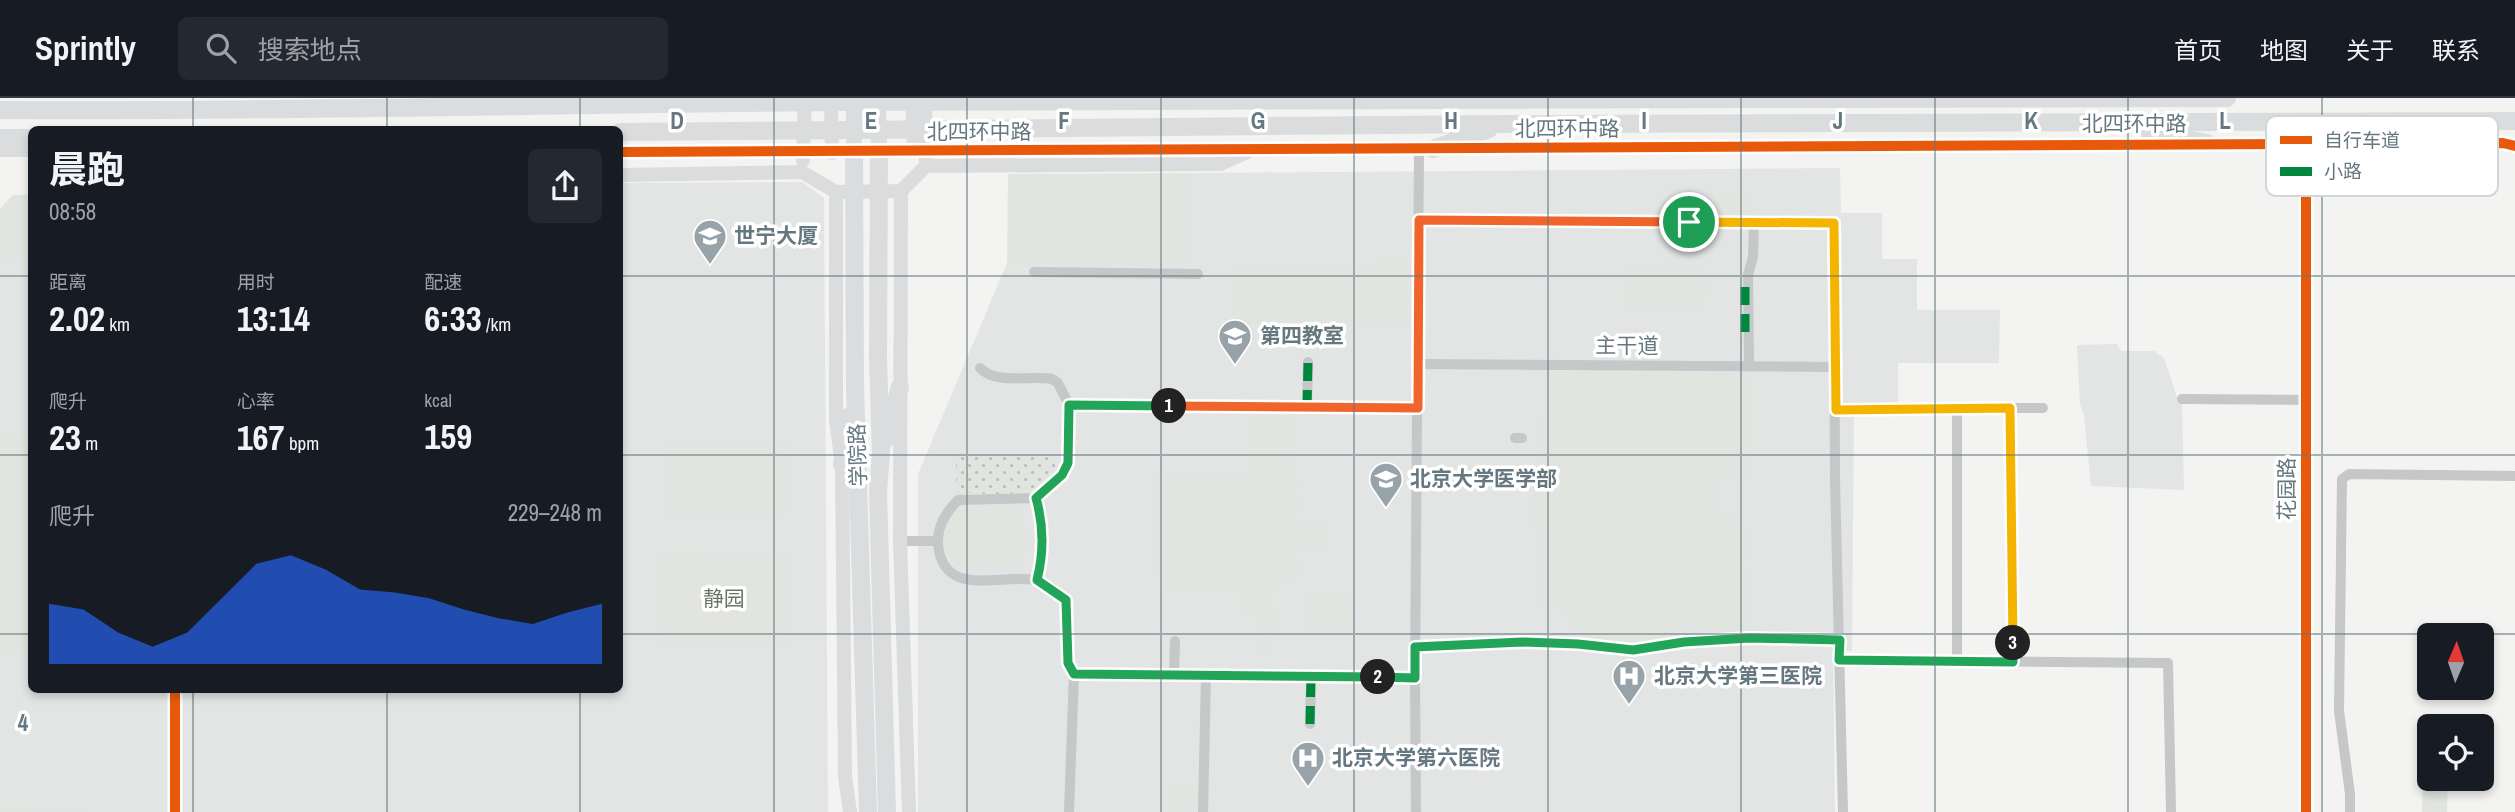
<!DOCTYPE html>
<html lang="zh">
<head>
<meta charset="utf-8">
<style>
  :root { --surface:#171b24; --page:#242831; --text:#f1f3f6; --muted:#9ea1a6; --line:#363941; --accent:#2563eb }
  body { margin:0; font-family:"Archivo Narrow","Noto Sans SC",sans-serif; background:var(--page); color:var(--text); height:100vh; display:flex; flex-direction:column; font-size:26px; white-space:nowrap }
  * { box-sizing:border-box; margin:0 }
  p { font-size:23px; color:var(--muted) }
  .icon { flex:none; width:38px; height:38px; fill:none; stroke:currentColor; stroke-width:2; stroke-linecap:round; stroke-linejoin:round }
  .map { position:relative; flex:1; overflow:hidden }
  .panel { position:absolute; left:28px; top:28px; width:595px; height:567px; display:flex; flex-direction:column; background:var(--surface); border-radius:10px; box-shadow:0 4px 10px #0003 }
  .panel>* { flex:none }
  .needle { width:46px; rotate:2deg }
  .buttons { position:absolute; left:2417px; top:525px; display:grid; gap:14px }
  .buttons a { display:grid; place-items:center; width:77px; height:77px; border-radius:10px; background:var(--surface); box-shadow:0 4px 10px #0003; font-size:35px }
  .pin { position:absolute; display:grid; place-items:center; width:60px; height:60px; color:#fff; margin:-30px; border:4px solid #fff; border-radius:50%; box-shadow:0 2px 7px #0007 }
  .km { position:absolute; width:35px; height:35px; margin:-18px; border-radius:50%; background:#222; color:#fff; font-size:19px; line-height:35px; text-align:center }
  .round { display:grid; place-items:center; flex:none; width:74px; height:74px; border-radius:10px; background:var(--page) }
  .head { display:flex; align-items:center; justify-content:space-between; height:119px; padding:0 21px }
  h1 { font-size:38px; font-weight:700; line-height:52px }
  .figures { display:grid; grid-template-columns:repeat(3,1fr); gap:10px; height:119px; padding:7px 21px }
  .figures div { display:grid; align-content:center }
  .figures b { font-size:35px; font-weight:700 }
  .figures small { font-size:19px; font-weight:400 }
  .figures p { font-size:19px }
  .chart { height:196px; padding:14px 21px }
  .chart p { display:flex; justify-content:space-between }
  .chart svg { width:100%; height:126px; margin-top:7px; fill:var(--accent); opacity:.7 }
  header { display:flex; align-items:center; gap:42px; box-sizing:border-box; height:98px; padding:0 35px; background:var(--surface); border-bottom:2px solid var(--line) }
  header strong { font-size:33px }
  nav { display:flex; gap:38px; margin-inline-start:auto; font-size:24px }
  .search { width:490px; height:63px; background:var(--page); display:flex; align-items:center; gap:18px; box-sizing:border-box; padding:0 24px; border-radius:10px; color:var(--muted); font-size:26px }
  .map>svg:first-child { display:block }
</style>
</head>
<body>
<header>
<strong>Sprintly</strong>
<div class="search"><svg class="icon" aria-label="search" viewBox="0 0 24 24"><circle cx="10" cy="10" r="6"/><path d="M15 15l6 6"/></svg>搜索地点</div>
<nav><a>首页</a><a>地图</a><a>关于</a><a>联系</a></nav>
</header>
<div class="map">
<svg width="2515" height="714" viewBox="0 0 2515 714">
  <defs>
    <pattern id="garden-dots" width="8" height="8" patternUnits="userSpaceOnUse" patternTransform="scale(1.75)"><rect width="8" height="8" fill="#e2e5df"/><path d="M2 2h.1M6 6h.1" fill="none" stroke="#bbbeba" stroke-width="1.8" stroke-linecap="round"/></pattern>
  </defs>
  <rect width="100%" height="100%" fill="#f3f3f2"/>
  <g fill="#e3e4e4">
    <polygon points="1840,70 1841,115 1882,115 1882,161 1917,161 1917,212 2000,212 1999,265 1898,265 1898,305 1854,306 1852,553 1833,553 1835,714 918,714 918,376 1007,165 1190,165 1190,75"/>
    <polygon points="802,84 824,100 828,714 0,714 0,111 13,97 32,97 32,592 620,592 620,85"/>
    <polygon points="2117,246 2121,253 2154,253 2164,260 2177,299 2182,301 2184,392 2091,388 2084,318 2080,306 2077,247"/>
  </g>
  <g fill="#e2e5df">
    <polygon points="1190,75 1190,165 1007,165 1008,76"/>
    <polygon points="1717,96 1750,97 1749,120 1717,119"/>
    <polygon points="13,97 31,98 31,161 0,161 0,111"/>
    <polygon points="1377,159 1404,160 1403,228 1237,228 1232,224 1232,169 1377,169"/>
    <polygon points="1625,170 1705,171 1704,210 1625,210"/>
    <path d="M1547 274 1752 275V376H1717V418L1744 419 1746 531H1691L1690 521C1665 550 1615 556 1583 535 1572 528 1565 515 1558 505H1543L1542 433 1534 429V397L1542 393 1541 324H1547Z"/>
    <polygon points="1253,318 1291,319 1290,384 1297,385 1296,423 1321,425 1321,450 1297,450 1296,484 1273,486 1272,551 1259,551 1259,513 1240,513 1240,491 1167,491 1159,477 1159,377 1252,377"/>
    <rect x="0" y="335" width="31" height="218"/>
    <polygon points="666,346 785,346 785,416 666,417"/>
    <path d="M1017 411C1029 427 1030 452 1016 467L991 469 953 467C941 444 943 435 954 412Z"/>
    <polygon points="662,455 786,456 785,547 661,546"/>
    <polygon points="1307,498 1351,498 1350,529 1306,528"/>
    <polygon points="2423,671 2429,671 2429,681 2448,681 2447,714 2422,714"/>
    <polygon points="1168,688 1200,689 1200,711 1167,711"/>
    <polygon points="0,711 82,712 82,714 0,714"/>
  </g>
  <path fill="url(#garden-dots)" d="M956 359H1058C1056 364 1055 371 1052 375 1032 404 985 395 956 394Z"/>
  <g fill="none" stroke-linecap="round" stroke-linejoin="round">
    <g stroke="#c5c7c8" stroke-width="10">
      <polyline points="1419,122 1834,125 1835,381 1843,714"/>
      <polyline points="1034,174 1198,176"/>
      <polyline points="1418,266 1837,269"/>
      <polyline points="1749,268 1748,177 1753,159 1754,125"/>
      <path d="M980 270C996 287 1031 277 1052 281L1058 285 1069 307"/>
      <polyline points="2182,301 2306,302"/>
      <polyline points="1307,310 1308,264"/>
      <polyline points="2010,310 2043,310"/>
      <polyline points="1836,312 2010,310 2013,564"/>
      <polyline points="1515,340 1522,340"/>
      <path d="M1036 400C1044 428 1044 454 1037 482"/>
      <polyline points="900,443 938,443"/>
      <polyline points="1415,549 1522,544 1578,546 1633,552 1684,544 1750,540 1840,542"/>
      <polyline points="1839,562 2168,565 2171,714"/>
      <polyline points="1957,563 1957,310"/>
      <polyline points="1174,577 1175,543"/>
      <path d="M1415 580 1074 576 1068 565 1066 502C1059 494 1045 483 1035 482 998 476 942 501 938 445 937 428 946 414 958 402L1036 400 1052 387 1062 377 1068 365 1069 307 1418 310"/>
      <polyline points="1310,626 1311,579"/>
      <polyline points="1415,662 1434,662"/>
      <polyline points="1069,714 1074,576"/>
      <polyline points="1203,714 1206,577"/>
      <polyline points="1416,714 1415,580 1419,52"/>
      <polyline points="2350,714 2350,696 2339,613 2342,381 2349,376 2515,378"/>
    </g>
    <g stroke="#dbdcdd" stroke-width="14">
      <polyline points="831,0 832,55"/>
      <polyline points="912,0 914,53"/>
      <polyline points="925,0 926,63"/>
      <polyline points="0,52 32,52"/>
      <path d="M620 54C1247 56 1875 44 2503 45L2515 48"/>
      <polyline points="803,62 805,0"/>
      <polyline points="620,77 802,74 836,94 901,93 926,68 1220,66 1247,54"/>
      <polyline points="901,93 900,443 909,714"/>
      <polyline points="836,94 836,321 842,367 845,678 850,714"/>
      <polyline points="2306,714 2306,67 2317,45"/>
    </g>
    <g stroke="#dbdcdd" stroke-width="16">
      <polyline points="854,0 854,55"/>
      <polyline points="878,0 879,54"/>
    </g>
    <g stroke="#dbdcdd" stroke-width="18">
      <path d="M0 12C280 14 559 6 839 4 1302 0 1764 3 2227 0"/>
      <polyline points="2149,33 2207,45"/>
      <polyline points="620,34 1502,26 2515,23"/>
      <polyline points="0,40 32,40"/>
      <polyline points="1433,51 1489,31"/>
      <polyline points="879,54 878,260 881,356 878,393 887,714"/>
      <polyline points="854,55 855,287 868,714"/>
      <polyline points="885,342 900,289"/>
      <polyline points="842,367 850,318"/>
    </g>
    <g stroke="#00873e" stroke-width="9" stroke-dasharray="18 9" stroke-linecap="butt">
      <polyline points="1745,234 1745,182"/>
      <polyline points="1307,310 1308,264"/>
      <polyline points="1310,626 1311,579"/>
    </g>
    <defs>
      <g id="cycleway">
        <path d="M620 54C1247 56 1875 44 2503 45L2515 48"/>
        <polyline points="2306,67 2306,714"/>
        <polyline points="175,592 175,714"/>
      </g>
    </defs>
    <use href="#cycleway" stroke="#fff" stroke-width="15"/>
    <use href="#cycleway" stroke="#e8590c" stroke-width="10"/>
  </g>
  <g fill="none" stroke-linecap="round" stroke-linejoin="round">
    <defs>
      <polyline id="split-1" points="1169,308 1418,310 1419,122 1689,124"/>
      <path id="split-2" d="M1169 308 1069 307 1068 365 1062 377 1036 400C1044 428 1044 454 1037 482L1066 502 1068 565 1074 576 1378 579"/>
      <polyline id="split-3" points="1378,579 1415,580 1415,549 1522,544 1578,546 1633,552 1684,544 1750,540 1840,542 1839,562 2013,564 2013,545"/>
      <polyline id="split-4" points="1689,124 1834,125 1836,312 2010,310 2013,545"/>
    </defs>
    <use href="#split-1" stroke="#fff" stroke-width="14"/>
    <use href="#split-2" stroke="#fff" stroke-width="14"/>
    <use href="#split-3" stroke="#fff" stroke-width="14"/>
    <use href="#split-4" stroke="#fff" stroke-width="14"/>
    <use href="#split-1" stroke="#f0652b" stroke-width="9"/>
    <use href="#split-2" stroke="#22a559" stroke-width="9"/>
    <use href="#split-3" stroke="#22a559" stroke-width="9"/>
    <use href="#split-4" stroke="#f5b400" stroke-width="9"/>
  </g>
  <path fill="none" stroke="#657880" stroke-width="2" stroke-opacity="0.55" d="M193 0V32M387 0V32M580 0V32M774 0V714M967 0V714M1161 0V714M1354 0V714M1548 0V714M1741 0V714M1935 0V714M2128 0V714M2322 0V714M0 178H32M620 178H2515M0 357H32M620 357H2515M0 536H32M620 536H2515M193 592V714M387 592V714M580 592V714"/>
  <defs>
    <symbol id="university-pin" viewBox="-11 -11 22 30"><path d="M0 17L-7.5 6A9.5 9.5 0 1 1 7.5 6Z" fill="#97a3a8" stroke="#fff"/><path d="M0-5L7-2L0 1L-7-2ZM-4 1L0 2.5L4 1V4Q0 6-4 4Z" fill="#fff"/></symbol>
    <symbol id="hospital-pin" viewBox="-11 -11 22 30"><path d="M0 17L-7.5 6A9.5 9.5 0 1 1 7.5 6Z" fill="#97a3a8" stroke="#fff"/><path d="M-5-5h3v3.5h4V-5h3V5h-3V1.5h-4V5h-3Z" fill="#fff"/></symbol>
  </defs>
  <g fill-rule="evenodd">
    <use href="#university-pin" x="691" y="119" width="38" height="52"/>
    <use href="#university-pin" x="1216" y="219" width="38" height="52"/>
    <use href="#university-pin" x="1367" y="362" width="38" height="52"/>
    <use href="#hospital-pin" x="1610" y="559" width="38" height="52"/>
    <use href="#hospital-pin" x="1289" y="641" width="38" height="52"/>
  </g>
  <g text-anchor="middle" stroke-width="7" stroke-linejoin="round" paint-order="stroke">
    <g font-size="21" fill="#657880" stroke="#fff">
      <text x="2134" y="33">北四环中路</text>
      <text x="1567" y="38">北四环中路</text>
      <text x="979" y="41">北四环中路</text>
      <text x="1627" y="255">主干道</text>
      <text transform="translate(858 357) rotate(-92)" y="7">学院路</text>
      <text transform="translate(2287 391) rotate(-90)" y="7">花园路</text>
    </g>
    <g font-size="21" font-weight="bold" fill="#657880" stroke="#fff" text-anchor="start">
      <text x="734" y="145">世宁大厦</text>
      <text x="1260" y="245">第四教室</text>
      <text x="1410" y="388">北京大学医学部</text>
      <text x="1654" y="585">北京大学第三医院</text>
      <text x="1332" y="667">北京大学第六医院</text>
    </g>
    <g font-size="21" fill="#6b7863" stroke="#fff">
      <text x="724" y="508">静园</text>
    </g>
  </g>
  <rect x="2266" y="18" width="232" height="80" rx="10" fill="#fff" stroke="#d1d6d9" stroke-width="2"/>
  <rect x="2280" y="38" width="32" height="8" fill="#e8590c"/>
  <rect x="2280" y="69" width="32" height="9" fill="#00873e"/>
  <g font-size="19" fill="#657880">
    <text x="2324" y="49">自行车道</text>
    <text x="2324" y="80">小路</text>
  </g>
  <g font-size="23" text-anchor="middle" font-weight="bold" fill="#657880" stroke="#fff" stroke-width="7" stroke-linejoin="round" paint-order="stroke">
    <text x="677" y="31">D</text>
    <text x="871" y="31">E</text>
    <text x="1064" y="31">F</text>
    <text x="1258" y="31">G</text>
    <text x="1451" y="31">H</text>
    <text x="1644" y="31">I</text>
    <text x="1838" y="31">J</text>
    <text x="2031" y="31">K</text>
    <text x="2225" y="31">L</text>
    <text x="23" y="633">4</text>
  </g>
</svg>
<div class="buttons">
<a><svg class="needle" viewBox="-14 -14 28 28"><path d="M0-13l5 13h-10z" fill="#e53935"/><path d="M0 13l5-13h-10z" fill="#9ea1a6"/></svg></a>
<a><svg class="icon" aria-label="locate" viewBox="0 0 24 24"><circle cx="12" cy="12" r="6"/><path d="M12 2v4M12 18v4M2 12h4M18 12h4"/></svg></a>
</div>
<div class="pin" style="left:1689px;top:124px;background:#1e9e55"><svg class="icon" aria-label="arrive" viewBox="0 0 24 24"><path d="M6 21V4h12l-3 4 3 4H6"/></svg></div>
<b class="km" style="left:1169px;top:308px">1</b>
<b class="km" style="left:1378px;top:579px">2</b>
<b class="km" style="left:2013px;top:545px">3</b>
<section class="panel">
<div class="head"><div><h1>晨跑</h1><p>08:58</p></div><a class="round"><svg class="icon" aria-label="share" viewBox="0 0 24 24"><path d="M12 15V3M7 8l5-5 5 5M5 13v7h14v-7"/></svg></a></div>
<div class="figures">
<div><p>距离</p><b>2.02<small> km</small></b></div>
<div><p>用时</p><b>13:14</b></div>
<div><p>配速</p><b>6:33<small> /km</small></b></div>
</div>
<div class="figures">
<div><p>爬升</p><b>23<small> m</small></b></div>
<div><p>心率</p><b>167<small> bpm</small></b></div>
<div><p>kcal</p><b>159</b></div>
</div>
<div class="chart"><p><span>爬升</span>229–248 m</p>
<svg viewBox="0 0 160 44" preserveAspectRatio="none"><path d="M0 44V23L10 25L20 33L30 38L40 33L50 21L60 9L70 6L80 11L90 18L100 19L110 21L120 25L130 28L140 30L150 26L160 23V44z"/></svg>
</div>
</section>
</div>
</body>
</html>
